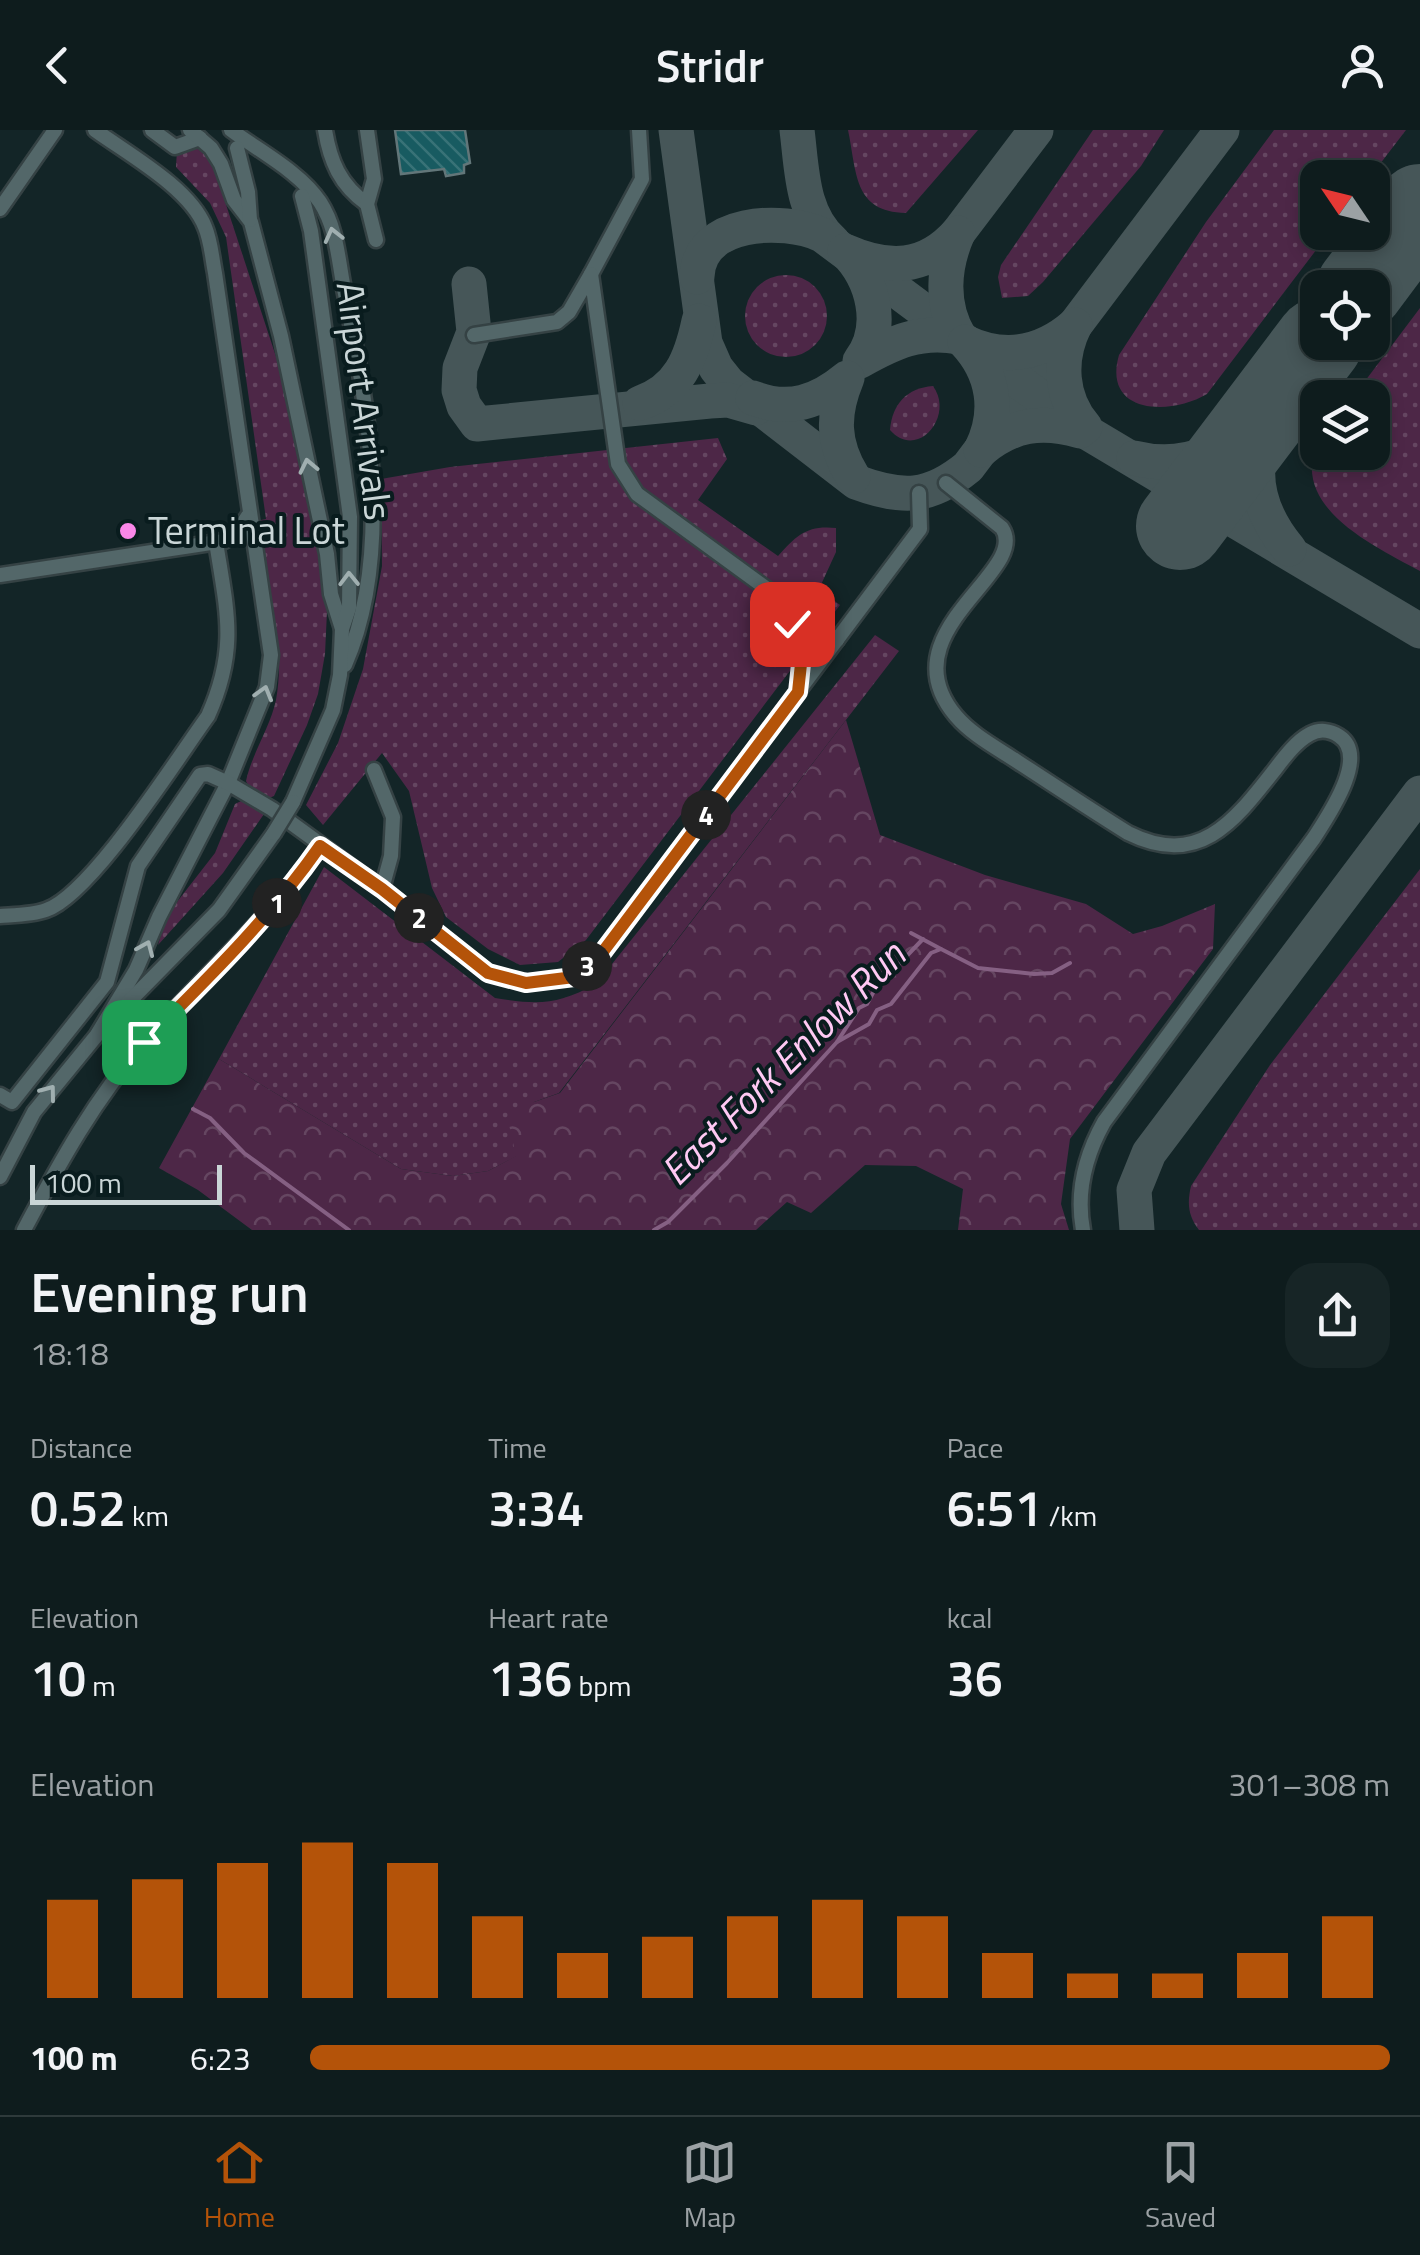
<!DOCTYPE html>
<html lang="en">
<head>
<meta charset="utf-8">
<style>
  :root { --surface:#0e1c1d; --page:#172526; --text:#f1f3f6; --muted:#9ba1a4; --line:#2e3a3b; --accent:#b45309 }
  body { margin:0; font-family:"Titillium Web",sans-serif; background:var(--page); color:var(--text); height:100vh; display:flex; flex-direction:column; font-size:38px; white-space:nowrap }
  * { box-sizing:border-box; margin:0 }
  p { font-size:32px; color:var(--muted) }
  .icon { flex:none; width:55px; height:55px; fill:none; stroke:currentColor; stroke-width:2; stroke-linecap:round; stroke-linejoin:round }
  .map { position:relative; height:1100px; overflow:hidden }
  .sheet { display:flex; flex-direction:column; background:var(--surface); flex:1 }
  .sheet>* { flex:none }
  .needle { width:65px; rotate:305deg }
  .fabs { position:absolute; left:1300px; top:30px; display:grid; gap:20px }
  .fabs a { display:grid; place-items:center; width:90px; height:90px; border-radius:20px; background:var(--surface); box-shadow:0 5px 15px #0003,0 0 0 2px var(--line); font-size:50px }
  .scale { position:absolute; left:30px; bottom:25px; width:192px; box-sizing:border-box; padding-left:10px; border:5px solid #cad6d7; border-top:0; font-size:28px; line-height:35px; white-space:nowrap; color:#cad6d7; -webkit-text-stroke:8px #091c1e; paint-order:stroke }
  .pin { position:absolute; display:grid; place-items:center; width:85px; height:85px; color:#fff; margin:-42px; border-radius:20px; box-shadow:0 5px 15px #0006 }
  .km { position:absolute; width:50px; height:50px; margin:-25px; border-radius:50%; background:#222; color:#fff; font-size:28px; line-height:50px; text-align:center }
  .round { display:grid; place-items:center; flex:none; width:105px; height:105px; border-radius:30px; background:var(--page) }
  .overview { display:flex; align-items:center; justify-content:space-between; height:170px; padding:0 30px }
  h1 { font-size:55px; font-weight:600; line-height:75px }
  .metrics { display:grid; grid-template-columns:repeat(3,1fr); gap:15px; height:170px; padding:10px 30px }
  .metrics div { display:grid; align-content:center }
  .metrics b { font-size:50px; font-weight:600 }
  .metrics small { font-size:28px; font-weight:400 }
  .metrics p { font-size:28px }
  .chart { height:280px; padding:20px 30px }
  .chart p { display:flex; justify-content:space-between }
  .chart svg { width:100%; height:180px; margin-top:10px; stroke:var(--accent); stroke-width:6 }
  ul { padding:0 30px; list-style:none; font-size:32px }
  li { display:grid; grid-template-columns:160px 120px 1fr; align-items:center; height:75px }
  li i { height:25px; border-radius:12px; background:var(--accent) }
  header { display:flex; justify-content:space-between; align-items:center; height:130px; padding:0 30px; background:var(--surface); font-size:45px; font-weight:600 }
  .tabs { display:flex; justify-content:space-around; align-items:center; height:140px; border-top:2px solid var(--line); background:var(--surface); font-size:28px; color:var(--muted) }
  .tabs a { display:grid; justify-items:center; gap:5px }
  .tabs .current { color:var(--accent) }
  .map>svg:first-child { display:block }
</style>
</head>
<body>
<header><svg class="icon" aria-label="back" viewBox="0 0 24 24"><path d="M15 5l-7 7 7 7"/></svg>Stridr<svg class="icon" aria-label="person" viewBox="0 0 24 24"><circle cx="12" cy="8" r="4"/><path d="M4 21q1-7 8-7t8 7"/></svg></header>
<div class="map">
<svg width="1420" height="1100" viewBox="0 0 1420 1100">
  <defs>
    <pattern id="grass-dots" width="8" height="8" patternUnits="userSpaceOnUse" patternTransform="scale(2.5)"><rect width="8" height="8" fill="#4d2747"/><path d="M2 2h.1M6 6h.1" fill="none" stroke="#654661" stroke-width="1.8" stroke-linecap="round"/></pattern>
    <pattern id="forest-crowns" width="20" height="18" patternUnits="userSpaceOnUse" patternTransform="scale(2.5)"><rect width="20" height="18" fill="#4d2747"/><path d="M2 6a3 3 0 1 1 6 0M12 15a3 3 0 1 1 6 0" fill="none" stroke="#654661"/></pattern>
    <pattern id="building-back-hatch" width="6" height="6" patternUnits="userSpaceOnUse" patternTransform="scale(2.5)"><rect width="6" height="6" fill="#185b61"/><path d="M-1 5l2 2M0 0l6 6M5-1l2 2" fill="none" stroke="#387277"/></pattern>
  </defs>
  <rect width="100%" height="100%" fill="#132527"/>
  <g fill="url(#grass-dots)">
    <path d="M848 0H978L906 83C853 82 857 42 848 0Z"/>
    <polygon points="1093,0 1164,0 1141,36 1043,152 1028,166 1002,168 998,147 1001,135"/>
    <path d="M1274 0H1406L1370 47 1318 48V102L1329 103 1207 264C1170 286 1102 284 1119 225L1206 92Z"/>
    <path d="M196 13 213 35 287 260 328 460 325 524 318 564 307 595 274 666 269 668 250 659 246 651C252 623 270 598 276 570 287 510 264 450 256 391L266 389 226 107 210 73 176 37 177 20Z"/>
    <circle cx="786" cy="186" r="41"/>
    <path d="M1420 178V441C1376 417 1290 378 1317 314L1318 322H1372V268L1353 267Z"/>
    <path d="M933 256C955 286 917 331 890 300 892 274 907 258 933 256Z"/>
    <path d="M718 308 727 329 698 370 778 426C797 405 807 395 836 398V422L819 459 840 475 586 810 558 832 520 835 488 819 446 787 432 758 409 661 382 623 323 695 306 675 338 613 363 539 382 436 381 349 450 337Z"/>
    <path d="M875 505 899 521 559 963 534 972 517 1026 488 1041 453 1046 401 1039 219 929 324 737 495 868C539 875 557 875 596 854Z"/>
    <polygon points="245,669 264,684 223,743 158,815 166,786 215,723 235,674"/>
    <path d="M1420 739V1100H1199C1188 1086 1187 1073 1191 1056L1270 935Z"/>
  </g>
  <polygon fill="url(#forest-crowns)" points="846,590 880,705 985,745 1086,774 1133,804 1162,796 1215,774 1213,819 1070,1009 1061,1074 1069,1100 958,1100 963,1059 916,1036 865,1035 811,1083 787,1072 756,1100 252,1100 198,1060 159,1038 219,929 401,1039 453,1046 488,1041 516,1026 508,990 534,972 560,963"/>
  <g fill="none" stroke-linecap="round" stroke-linejoin="round">
    <g stroke="#856083" stroke-width="4">
      <polyline points="911,803 941,819"/>
      <polyline points="837,912 859,878 867,874 875,859 923,809"/>
      <polyline points="193,979 210,988 244,1023 349,1100"/>
      <polyline points="654,1100 668,1092 727,1033 837,912 869,894 877,880 891,874 931,823 941,819 978,838 1034,844 1052,843 1070,833"/>
    </g>
    <g stroke="#465658" stroke-width="35">
      <path d="M676 0 705 213 716 238 728 253 856 352C902 369 929 369 968 337L1222 0"/>
      <path d="M797 0C802 39 801 84 833 112"/>
      <polyline points="945,120 1036,0"/>
      <path d="M697 147C698 90 783 87 822 105L1088 303 1420 501"/>
      <polyline points="469,154 474,202 460,238 459,260 464,276 477,294 710,271 728,270 756,278"/>
      <path d="M959 207C919 200 894 212 860 231 886 197 873 149 845 121 888 140 925 140 958 103 943 137 940 175 960 208"/>
      <path d="M1284 259C1252 317 1244 365 1289 419"/>
      <path d="M753 268C789 282 818 272 847 248 832 284 832 313 853 347"/>
      <path d="M640 273C679 260 691 229 699 191"/>
      <path d="M1080 301C1042 290 1012 294 981 320 1000 282 994 243 965 212 1005 231 1042 224 1075 195 1058 229 1060 268 1085 297"/>
      <path d="M1134 328C1190 342 1231 317 1269 279"/>
      <polyline points="1137,1100 1134,1060 1149,1023 1420,663"/>
    </g>
    <g stroke="#465658" stroke-width="88">
      <polyline points="1360,158 1420,78"/>
      <polyline points="1180,396 1319,212"/>
    </g>
  </g>
  <polygon fill="url(#building-back-hatch)" stroke="#627679" stroke-width="2.5" points="395,0 465,0 470,33 464,35 464,43 446,46 444,39 401,44"/>
  <g fill="none" stroke-linecap="round" stroke-linejoin="round">
    <defs>
      <g id="minor">
        <path d="M95 0C128 24 190 58 205 97 211 111 212 128 215 143L271 525 267 557 228 653 159 787 136 840 98 903"/>
        <polyline points="152,0 175,17 200,8"/>
        <polyline points="190,0 211,18 221,34 234,70 251,92 281,206 327,424 331,464 342,499"/>
        <path d="M231 0C259 21 300 42 320 72 337 98 338 129 344 159 368 275 394 423 345 535"/>
        <path d="M325 0C330 31 340 55 367 74"/>
        <polyline points="367,0 374,49 367,74 376,110"/>
        <polyline points="237,18 248,62 250,90"/>
        <polyline points="0,79 55,0"/>
        <polyline points="591,144 642,49 639,0"/>
        <polyline points="474,205 557,192 569,182 591,144 618,334 637,364 837,510"/>
        <path d="M946 353 1002 398C1031 442 885 502 956 586 972 605 997 618 1018 632 1055 656 1091 680 1128 703 1198 738 1233 693 1273 642 1283 629 1295 612 1310 604 1319 599 1330 600 1339 606 1370 626 1328 686 1314 708L1104 992C1085 1026 1076 1062 1083 1100"/>
        <polyline points="0,445 224,411 236,404 248,386"/>
        <path d="M780 471C796 499 806 528 798 560"/>
        <polyline points="374,640 393,687 391,726 382,759"/>
        <polyline points="293,672 333,580 340,545 342,499 349,478 350,387 311,101 302,66"/>
        <path d="M0 786C14 785 32 785 46 780 91 765 176 630 208 586 238 519 227 482 216 412"/>
        <polyline points="116,885 219,780 274,703"/>
        <polyline points="0,965 12,972 107,852 138,736 200,645 208,644 228,653 272,679 382,759 488,843 526,853 573,847 599,827 920,399 919,363"/>
        <polyline points="0,1047 34,982 101,900"/>
        <path d="M24 1100C59 1034 95 968 145 912 203 846 269 789 320 716"/>
      </g>
    </defs>
    <use href="#minor" stroke="#354244" stroke-width="19"/>
    <use href="#minor" stroke="#536769" stroke-width="14"/>
    <defs>
      <polyline id="minor-bridge" points="274,703 293,672"/>
    </defs>
    <use href="#minor-bridge" stroke="#354244" stroke-width="19" stroke-linecap="butt"/>
    <use href="#minor-bridge" stroke="#536769" stroke-width="14"/>
  </g>
  <defs><path id="oneway-chevron" d="M-2-3.5L2.5 0L-2 3.5" fill="none" stroke-width="1.6" stroke-linecap="round" stroke-linejoin="round" transform="scale(2.5)"/></defs>
  <g stroke="#a0afb0">
    <use href="#oneway-chevron" transform="translate(333 105) rotate(-104)"/>
    <use href="#oneway-chevron" transform="translate(308 336) rotate(-102)"/>
    <use href="#oneway-chevron" transform="translate(349 449) rotate(-91)"/>
    <use href="#oneway-chevron" transform="translate(264 563) rotate(-74)"/>
    <use href="#oneway-chevron" transform="translate(146 818) rotate(-67)"/>
    <use href="#oneway-chevron" transform="translate(49 962) rotate(-53)"/>
  </g>
  <g fill="none" stroke-linecap="round" stroke-linejoin="round">
    <defs>
      <path id="route" d="M144 912C206 850 269 789 320 716L382 759 488 843 526 853 574 847 599 827 798 562 801 534 792 494"/>
    </defs>
    <use href="#route" stroke="#fff" stroke-width="20"/>
    <use href="#route" stroke="#b45309" stroke-width="12"/>
  </g>
  <circle fill="#f987e8" stroke="#091c1e" stroke-width="4" cx="128" cy="401" r="10"/>
  <g text-anchor="middle" stroke-width="8" stroke-linejoin="round" paint-order="stroke">
    <g font-size="38" fill="#cad6d7" stroke="#091c1e">
      <text transform="translate(364 271) rotate(83)" y="13">Airport Arrivals</text>
    </g>
    <g font-size="38" fill="#cad6d7" stroke="#091c1e" text-anchor="start">
      <text x="148" y="414">Terminal Lot</text>
    </g>
    <g font-size="40" font-style="italic" fill="#ffc9f4" stroke="#091c1e">
      <text transform="translate(783 933) rotate(-45)" y="14">East Fork Enlow Run</text>
    </g>
  </g>
</svg>
<div class="fabs">
<a><svg class="needle" viewBox="-14 -14 28 28"><path d="M0-13l5 13h-10z" fill="#e53935"/><path d="M0 13l5-13h-10z" fill="#9ba1a4"/></svg></a>
<a><svg class="icon" aria-label="locate" viewBox="0 0 24 24"><circle cx="12" cy="12" r="6"/><path d="M12 2v4M12 18v4M2 12h4M18 12h4"/></svg></a>
<a><svg class="icon" aria-label="layers" viewBox="0 0 24 24"><path d="M12 4l9 5-9 5-9-5zM3 14l9 5 9-5"/></svg></a>
</div>
<div class="scale">100 m</div>
<div class="pin" style="left:144px;top:912px;background:#1e9e55"><svg class="icon" aria-label="arrive" viewBox="0 0 24 24"><path d="M6 21V4h12l-3 4 3 4H6"/></svg></div>
<div class="pin" style="left:792px;top:494px;background:#d93025"><svg class="icon" aria-label="check" viewBox="0 0 24 24"><path d="M5 12l5 5 9-10"/></svg></div>
<b class="km" style="left:277px;top:773px">1</b>
<b class="km" style="left:419px;top:788px">2</b>
<b class="km" style="left:587px;top:836px">3</b>
<b class="km" style="left:706px;top:685px">4</b>
</div>
<section class="sheet">
<div class="overview"><div><h1>Evening run</h1><p>18:18</p></div><a class="round"><svg class="icon" aria-label="share" viewBox="0 0 24 24"><path d="M12 15V3M7 8l5-5 5 5M5 13v7h14v-7"/></svg></a></div>
<div class="metrics">
<div><p>Distance</p><b>0.52<small> km</small></b></div>
<div><p>Time</p><b>3:34</b></div>
<div><p>Pace</p><b>6:51<small> /km</small></b></div>
</div>
<div class="metrics">
<div><p>Elevation</p><b>10<small> m</small></b></div>
<div><p>Heart rate</p><b>136<small> bpm</small></b></div>
<div><p>kcal</p><b>36</b></div>
</div>
<div class="chart"><p><span>Elevation</span>301–308 m</p>
<svg viewBox="0 0 160 44" preserveAspectRatio="none"><path d="M5 44V20M15 44V15M25 44V11M35 44V6M45 44V11M55 44V24M65 44V33M75 44V29M85 44V24M95 44V20M105 44V24M115 44V33M125 44V38M135 44V38M145 44V33M155 44V24"/></svg>
</div>
<ul>
<li><b>100 m</b>6:23<i style="width:100%"></i></li>
</ul>
</section>
<nav class="tabs">
<a class="current"><svg class="icon" aria-label="home" viewBox="0 0 24 24"><path d="M3 11l9-7 9 7M6 9v11h12V9"/></svg>Home</a>
<a><svg class="icon" aria-label="map" viewBox="0 0 24 24"><path d="M3 6l6-2 6 2 6-2v14l-6 2-6-2-6 2zM9 4v14M15 6v14"/></svg>Map</a>
<a><svg class="icon" aria-label="saved" viewBox="0 0 24 24"><path d="M7 4h10v16l-5-4-5 4z"/></svg>Saved</a>
</nav>
</body>
</html>
